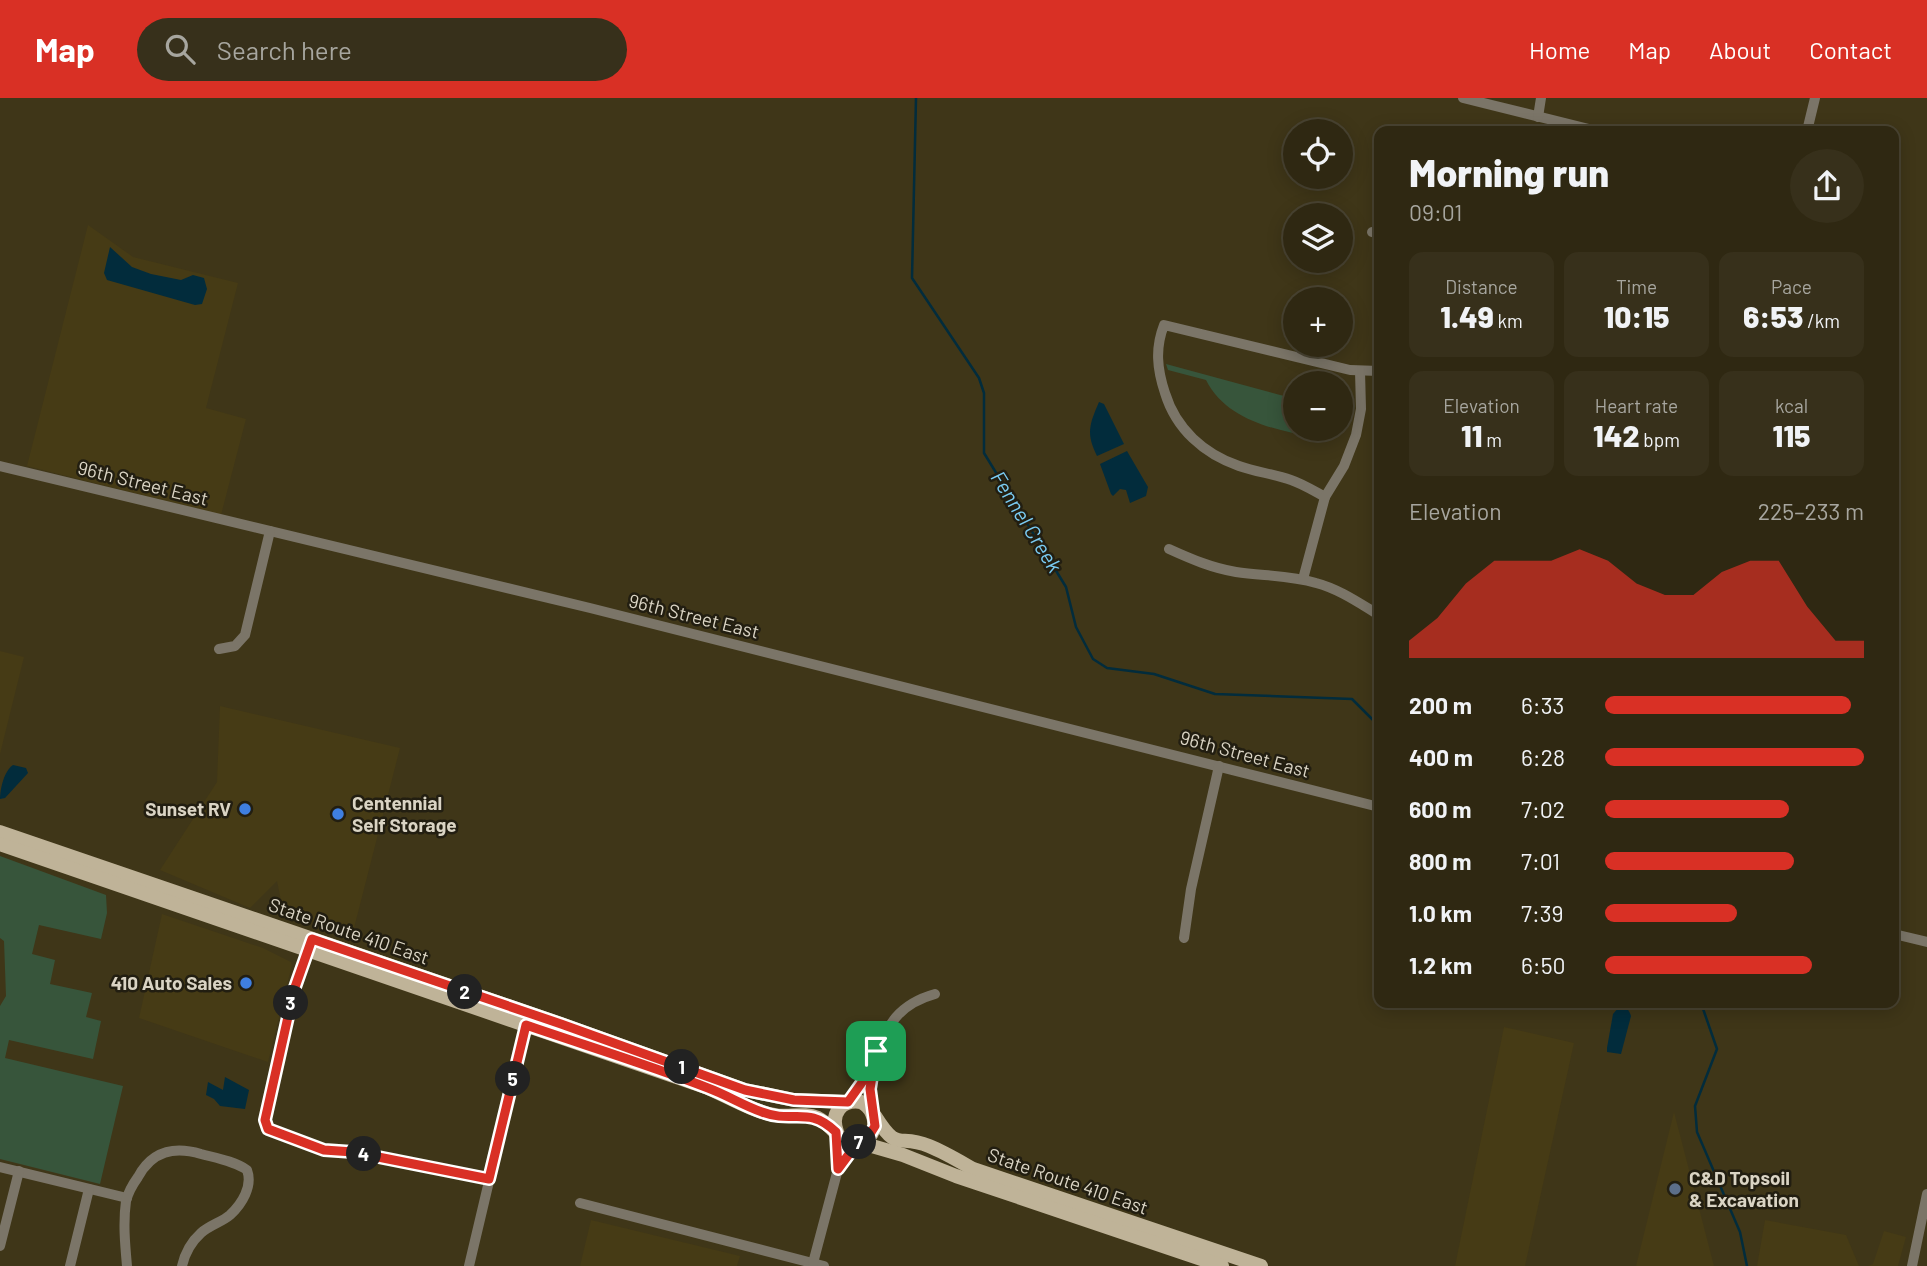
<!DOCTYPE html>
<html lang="en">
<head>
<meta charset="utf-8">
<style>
  :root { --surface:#2f2812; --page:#37301b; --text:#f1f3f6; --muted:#a7a69f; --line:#4a4432; --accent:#d93025 }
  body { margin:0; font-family:Barlow,sans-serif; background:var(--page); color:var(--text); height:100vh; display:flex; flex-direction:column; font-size:26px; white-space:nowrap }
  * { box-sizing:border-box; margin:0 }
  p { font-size:23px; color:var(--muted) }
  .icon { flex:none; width:38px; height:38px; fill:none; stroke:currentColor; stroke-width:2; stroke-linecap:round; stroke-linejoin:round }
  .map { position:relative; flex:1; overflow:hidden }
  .details { position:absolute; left:1374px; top:28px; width:525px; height:882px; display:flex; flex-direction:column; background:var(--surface); border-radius:14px; box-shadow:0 4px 18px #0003,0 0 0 2px var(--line) }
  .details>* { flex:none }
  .tools { position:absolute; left:1283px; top:21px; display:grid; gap:14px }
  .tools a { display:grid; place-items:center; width:70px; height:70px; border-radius:50%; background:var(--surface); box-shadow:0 4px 18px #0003,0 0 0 2px var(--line); font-size:35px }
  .pin { position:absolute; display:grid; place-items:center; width:60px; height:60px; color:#fff; margin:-30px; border-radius:14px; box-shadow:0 4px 10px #0006 }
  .km { position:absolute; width:35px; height:35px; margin:-18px; border-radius:50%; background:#222; color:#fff; font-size:19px; line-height:35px; text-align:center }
  .round { display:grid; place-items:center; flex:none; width:74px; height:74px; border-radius:37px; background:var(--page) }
  .overview { display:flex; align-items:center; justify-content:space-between; height:119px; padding:0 35px }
  h1 { font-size:38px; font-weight:800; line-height:52px }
  .stats { display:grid; grid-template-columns:repeat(3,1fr); gap:10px; height:119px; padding:7px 35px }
  .stats div { display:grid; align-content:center; border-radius:14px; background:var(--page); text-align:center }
  .stats b { font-size:30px; font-weight:800 }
  .stats small { font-size:19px; font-weight:400 }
  .stats p { font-size:19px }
  .chart { height:196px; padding:14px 35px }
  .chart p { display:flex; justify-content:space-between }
  .chart svg { width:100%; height:126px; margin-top:7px; fill:var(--accent); opacity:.7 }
  ul { padding:0 35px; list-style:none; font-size:23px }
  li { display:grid; grid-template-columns:112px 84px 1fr; align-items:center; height:52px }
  li i { height:18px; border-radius:9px; background:var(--accent) }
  header { display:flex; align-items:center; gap:42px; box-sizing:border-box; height:98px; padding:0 35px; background:var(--accent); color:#fff }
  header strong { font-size:33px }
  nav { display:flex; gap:38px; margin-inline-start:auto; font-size:24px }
  .search { width:490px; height:63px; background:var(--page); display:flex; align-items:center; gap:18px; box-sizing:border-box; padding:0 24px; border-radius:38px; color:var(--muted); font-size:26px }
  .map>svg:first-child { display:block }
</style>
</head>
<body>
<header>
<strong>Map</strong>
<div class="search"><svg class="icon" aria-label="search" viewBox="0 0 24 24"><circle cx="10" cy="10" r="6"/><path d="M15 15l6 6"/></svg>Search here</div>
<nav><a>Home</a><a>Map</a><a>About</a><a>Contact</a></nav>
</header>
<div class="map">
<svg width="1927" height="1168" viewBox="0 0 1927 1168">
  <rect width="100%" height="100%" fill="#3f3618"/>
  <g fill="#463b15">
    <polygon points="88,127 133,159 238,185 206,310 246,321 221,417 27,368"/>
    <polygon points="0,553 24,559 0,656"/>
    <polygon points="220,608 400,650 352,838 283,813 277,783 250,810 160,772 217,684"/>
    <polygon points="162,816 263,850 291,864 292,867 268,964 139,920"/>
    <polygon points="1504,929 1574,945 1525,1168 1455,1168"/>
    <polygon points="1674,1014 1714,1168 1636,1168"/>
    <polygon points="591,1122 740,1158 737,1168 580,1168"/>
    <polygon points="1765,1122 1846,1137 1859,1168 1757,1168"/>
    <polygon points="1884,1133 1906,1139 1898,1168 1868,1168 1873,1166"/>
  </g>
  <g fill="#37553b">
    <path d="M1166 266 1295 301V331H1312L1310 339C1269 330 1226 321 1206 282L1168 272Z"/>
    <polygon points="0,758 106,797 107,815 101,841 39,827 32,856 55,862 50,886 92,895 86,919 101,923 93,961 9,942 5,960 123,988 100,1086 0,1061 0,908 6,898 4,843 0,840"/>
  </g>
  <g fill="#022c3c">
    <polygon points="110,149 132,169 151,176 181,182 193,177 204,180 207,191 202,206 195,207 107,182 104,175"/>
    <path d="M1099 304 1104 306 1124 346 1097 358C1086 336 1089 327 1099 304Z"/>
    <polygon points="1127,353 1148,389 1146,398 1130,405 1126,392 1120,391 1113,398 1111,396 1100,366"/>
    <path d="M13 667 26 670 28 675 5 700 0 701C0 691 4 673 13 667Z"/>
    <path d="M1619 909C1626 910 1629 911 1631 918L1621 956 1607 954V950L1613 916Z"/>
    <polygon points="225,979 249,992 245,1011 220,1008 214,1001 206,997 208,984 223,992"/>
  </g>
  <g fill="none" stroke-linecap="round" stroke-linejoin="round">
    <g stroke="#022c3c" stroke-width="2.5">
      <polyline points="916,0 912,180 979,280 984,295 984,355 1066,489 1076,529 1093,561 1107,570 1154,576 1215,596 1352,601 1379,628"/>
      <polyline points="1701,905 1717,951 1695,1008 1697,1034 1740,1134 1747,1168"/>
    </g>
    <g stroke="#7b7568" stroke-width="10">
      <polyline points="1463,0 1597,33"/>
      <polyline points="1538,19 1541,0"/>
      <polyline points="1807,33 1815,0"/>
      <polyline points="1372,134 1379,136"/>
      <polyline points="0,368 590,510 1379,709"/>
      <path d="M1325 399C1314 393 1303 386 1291 382 1274 376 1256 374 1239 368 1204 356 1176 331 1165 295 1157 271 1155 250 1164 227L1350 272 1379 273"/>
      <path d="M1169 451C1191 461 1212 470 1236 474 1263 478 1289 477 1316 485 1339 491 1359 505 1379 517"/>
      <polyline points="1303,481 1325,399 1344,368 1356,337 1361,311 1360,273"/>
      <polyline points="219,551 235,548 245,537 270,433"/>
      <polyline points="1894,836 1927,844"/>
      <polyline points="1184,840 1191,791 1219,668"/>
      <polyline points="309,846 294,892 266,1017 265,1022 269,1031 324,1052 353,1054 489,1081"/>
      <path d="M848 1004C853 996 859 989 864 981 885 943 885 910 935 896"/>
      <polyline points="873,1013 870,991 873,969"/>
      <polyline points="837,1034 838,1071 858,1044"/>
      <polyline points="0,1069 127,1100"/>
      <polyline points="580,1105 824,1168"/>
      <polyline points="0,1148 19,1073"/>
      <polyline points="813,1165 838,1071"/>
      <polyline points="70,1168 89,1091"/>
      <path d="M127 1168C125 1146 123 1125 126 1103 128 1095 133 1086 138 1079 152 1053 174 1048 201 1056 216 1060 234 1063 247 1072 253 1088 242 1106 230 1117 222 1124 210 1127 201 1135 191 1144 185 1155 182 1168"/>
      <polyline points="469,1168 526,927"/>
      <polyline points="1912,1168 1927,1096"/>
    </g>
    <g stroke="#bfb398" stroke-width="14">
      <polyline points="0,734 561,926 745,992 794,1002 848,1004"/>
      <path d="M0 746 708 990C729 999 752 1013 774 1017 788 1020 804 1014 818 1020 831 1026 838 1043 853 1044 878 1047 881 1014 861 1004 842 1001 830 1015 837 1034"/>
      <path d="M875 1018C899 1056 897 1035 929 1048 944 1054 959 1063 973 1071L1261 1168"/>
      <polyline points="858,1044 903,1057 956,1078 1222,1168"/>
    </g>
  </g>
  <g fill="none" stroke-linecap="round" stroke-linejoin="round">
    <defs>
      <path id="route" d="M312 841 561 926 745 992 794 1002 848 1004 863 983 876 953 870 991 875 1028 867 1041 858 1044 838 1071 836 1034C808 1007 793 1026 762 1014 744 1008 727 997 708 990 649 967 587 948 526 927L489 1081 353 1054 324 1052 268 1031 265 1022 294 892Z"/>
    </defs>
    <use href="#route" stroke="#fff" stroke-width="14"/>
    <use href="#route" stroke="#d93025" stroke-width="9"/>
  </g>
  <g fill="#3f7fe0" stroke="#221e11" stroke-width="2.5">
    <circle cx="245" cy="711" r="7"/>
    <circle cx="338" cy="716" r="7"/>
    <circle cx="246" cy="885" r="7"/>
  </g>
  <circle fill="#5c6f8a" stroke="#221e11" stroke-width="2.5" cx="1675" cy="1091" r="7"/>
  <g text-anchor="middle" stroke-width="5" stroke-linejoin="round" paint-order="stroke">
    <g font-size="19" fill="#dad4c4" stroke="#221e11">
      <text transform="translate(143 385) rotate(14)" y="7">96th Street East</text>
      <text transform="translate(694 518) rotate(14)" y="7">96th Street East</text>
      <text transform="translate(1245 656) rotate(15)" y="7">96th Street East</text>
      <text transform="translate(349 833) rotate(19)" y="7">State Route 410 East</text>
      <text transform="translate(1068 1083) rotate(19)" y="7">State Route 410 East</text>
    </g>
    <g font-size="19" font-weight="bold" fill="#dad4c4" stroke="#221e11" text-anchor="start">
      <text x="352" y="712">Centennial<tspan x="352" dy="22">Self Storage</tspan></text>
      <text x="231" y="718" text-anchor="end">Sunset RV</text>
      <text x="232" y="892" text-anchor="end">410 Auto Sales</text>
      <text x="1689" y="1087">C&amp;D Topsoil<tspan x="1689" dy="22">&amp; Excavation</tspan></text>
    </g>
    <g font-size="21" font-style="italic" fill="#7acbf2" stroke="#221e11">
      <text transform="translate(1026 424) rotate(58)" y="7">Fennel Creek</text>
    </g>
  </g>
</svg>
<div class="tools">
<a><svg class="icon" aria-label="locate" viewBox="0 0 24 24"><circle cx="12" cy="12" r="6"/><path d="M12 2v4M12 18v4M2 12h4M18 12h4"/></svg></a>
<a><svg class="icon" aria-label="layers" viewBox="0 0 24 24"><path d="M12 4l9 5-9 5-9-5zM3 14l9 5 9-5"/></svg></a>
<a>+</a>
<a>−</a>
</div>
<div class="pin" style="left:876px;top:953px;background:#1e9e55"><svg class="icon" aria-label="arrive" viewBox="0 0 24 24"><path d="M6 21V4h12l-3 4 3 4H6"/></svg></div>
<b class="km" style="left:682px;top:969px">1</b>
<b class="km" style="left:465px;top:894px">2</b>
<b class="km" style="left:291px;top:905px">3</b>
<b class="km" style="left:364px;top:1056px">4</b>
<b class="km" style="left:513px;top:981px">5</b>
<b class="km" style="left:859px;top:1044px">7</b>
<section class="details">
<div class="overview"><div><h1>Morning run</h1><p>09:01</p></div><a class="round"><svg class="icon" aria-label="share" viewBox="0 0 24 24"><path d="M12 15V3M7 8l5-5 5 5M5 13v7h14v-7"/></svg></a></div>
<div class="stats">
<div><p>Distance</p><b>1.49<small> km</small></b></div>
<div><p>Time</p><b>10:15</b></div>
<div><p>Pace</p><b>6:53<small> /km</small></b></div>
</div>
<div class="stats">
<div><p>Elevation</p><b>11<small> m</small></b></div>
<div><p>Heart rate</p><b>142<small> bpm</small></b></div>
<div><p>kcal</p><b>115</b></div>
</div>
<div class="chart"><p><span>Elevation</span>225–233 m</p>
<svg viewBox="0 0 160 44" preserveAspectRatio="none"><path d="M0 44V38L10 30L20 18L30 10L40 10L50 10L60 6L70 10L80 18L90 22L100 22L110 14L120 10L130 10L140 26L150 38L160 38V44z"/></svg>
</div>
<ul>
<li><b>200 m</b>6:33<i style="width:95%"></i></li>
<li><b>400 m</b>6:28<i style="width:100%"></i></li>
<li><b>600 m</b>7:02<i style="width:71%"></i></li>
<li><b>800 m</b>7:01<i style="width:73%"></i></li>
<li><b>1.0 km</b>7:39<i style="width:51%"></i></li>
<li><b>1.2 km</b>6:50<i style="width:80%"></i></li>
</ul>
</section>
</div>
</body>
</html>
